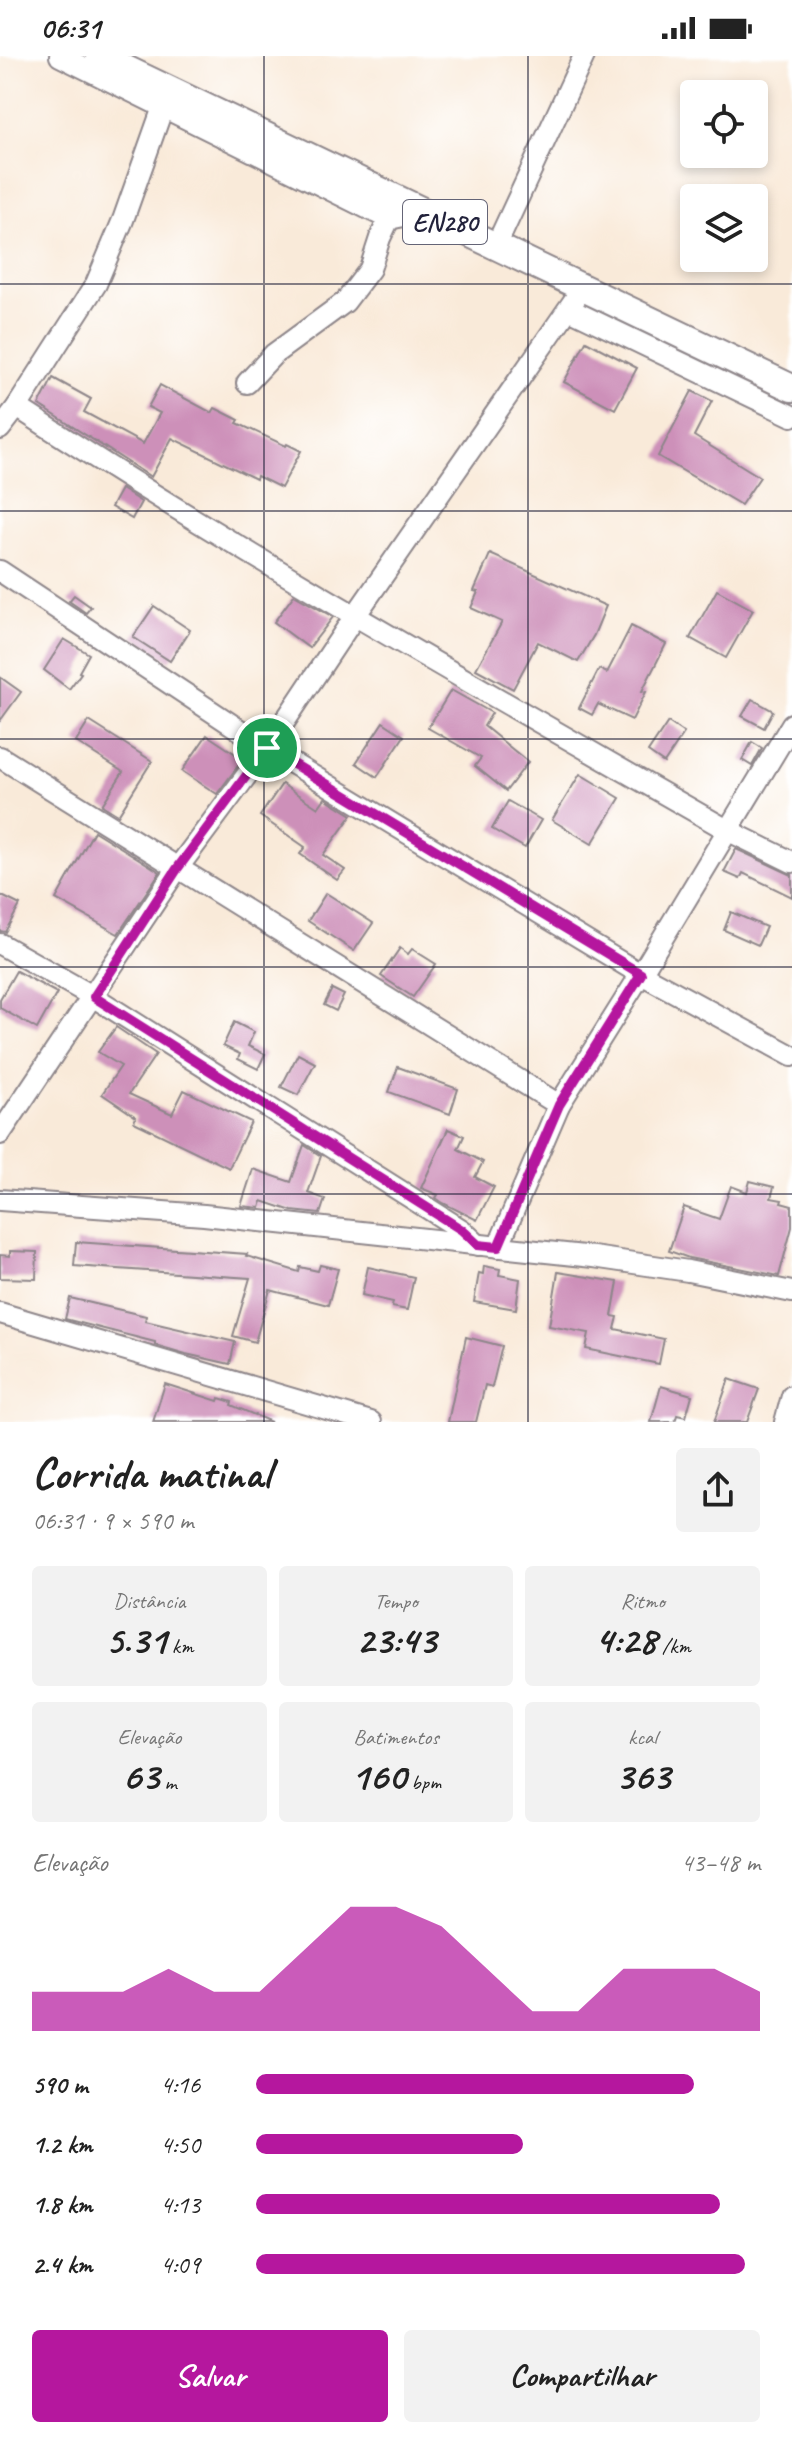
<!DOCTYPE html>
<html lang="pt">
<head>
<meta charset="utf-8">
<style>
  :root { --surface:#fff; --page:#f2f2f2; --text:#222; --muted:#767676; --accent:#b5179e }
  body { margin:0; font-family:Caveat,sans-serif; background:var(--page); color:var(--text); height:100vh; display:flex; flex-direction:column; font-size:30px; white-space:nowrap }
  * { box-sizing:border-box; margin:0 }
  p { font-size:26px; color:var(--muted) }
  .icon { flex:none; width:44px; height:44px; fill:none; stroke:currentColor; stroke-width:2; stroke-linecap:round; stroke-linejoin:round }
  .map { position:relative; height:1366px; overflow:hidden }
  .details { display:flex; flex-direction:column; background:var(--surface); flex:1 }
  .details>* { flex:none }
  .tools { position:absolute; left:680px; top:24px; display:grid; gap:16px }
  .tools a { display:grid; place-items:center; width:88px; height:88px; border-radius:8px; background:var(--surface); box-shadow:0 4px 12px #0003; font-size:40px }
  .pin { position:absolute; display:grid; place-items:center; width:68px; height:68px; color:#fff; margin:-34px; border:4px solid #fff; border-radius:50%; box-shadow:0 2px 8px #0007 }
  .round { display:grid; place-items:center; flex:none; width:84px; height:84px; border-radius:8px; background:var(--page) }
  .headline { display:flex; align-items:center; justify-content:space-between; height:136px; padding:0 32px }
  h1 { font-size:44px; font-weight:700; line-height:60px }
  .figures { display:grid; grid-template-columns:repeat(3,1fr); gap:12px; height:136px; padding:8px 32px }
  .figures div { display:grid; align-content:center; border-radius:8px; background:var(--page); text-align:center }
  .figures b { font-size:40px; font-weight:700 }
  .figures small { font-size:22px; font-weight:400 }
  .figures p { font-size:22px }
  .chart { height:224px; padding:16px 32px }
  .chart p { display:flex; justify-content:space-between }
  .chart svg { width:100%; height:144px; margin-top:8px; fill:var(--accent); opacity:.7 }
  .cta { display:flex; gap:16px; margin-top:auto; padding:16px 32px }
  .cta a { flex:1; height:92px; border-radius:8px; background:var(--accent); color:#fff; font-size:32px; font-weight:700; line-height:92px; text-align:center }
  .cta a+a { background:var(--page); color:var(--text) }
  ul { padding:0 32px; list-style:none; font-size:26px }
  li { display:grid; grid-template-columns:128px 96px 1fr; align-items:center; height:60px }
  li i { height:20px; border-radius:10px; background:var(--accent) }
  .status { display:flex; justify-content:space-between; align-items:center; height:56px; padding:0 40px; background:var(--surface); direction:ltr }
  .status svg { height:22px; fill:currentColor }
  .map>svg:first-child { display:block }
</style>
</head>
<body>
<div class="status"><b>06:31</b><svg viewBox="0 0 49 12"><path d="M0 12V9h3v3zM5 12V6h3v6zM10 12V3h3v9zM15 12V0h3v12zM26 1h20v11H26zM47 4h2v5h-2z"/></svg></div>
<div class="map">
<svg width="792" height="1366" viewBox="0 0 792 1366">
  <rect width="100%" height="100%" fill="#fff"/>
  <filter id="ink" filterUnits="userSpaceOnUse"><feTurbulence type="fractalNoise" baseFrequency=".0125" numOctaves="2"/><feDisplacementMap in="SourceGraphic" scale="16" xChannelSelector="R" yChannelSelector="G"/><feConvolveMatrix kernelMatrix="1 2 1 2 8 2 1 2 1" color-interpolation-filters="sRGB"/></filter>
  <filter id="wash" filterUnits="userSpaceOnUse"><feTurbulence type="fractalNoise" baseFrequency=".006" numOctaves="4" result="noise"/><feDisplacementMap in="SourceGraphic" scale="32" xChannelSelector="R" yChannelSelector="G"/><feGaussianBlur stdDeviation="1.8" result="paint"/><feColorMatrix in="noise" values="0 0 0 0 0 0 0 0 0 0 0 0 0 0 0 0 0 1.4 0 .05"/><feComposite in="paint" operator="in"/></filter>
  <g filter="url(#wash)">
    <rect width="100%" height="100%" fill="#f9ead9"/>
    <g id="blocks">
      <g fill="#cd90b9">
        <polygon points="586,285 637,312 615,353 564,326"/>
        <polygon points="53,322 91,343 84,356 143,388 160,357 148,351 160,329 212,357 215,352 239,364 237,367 286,390 287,388 301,395 281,432 257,420 256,423 172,382 151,421 39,349"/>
        <polygon points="692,335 712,345 694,380 760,421 741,449 658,400"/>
        <polygon points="121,433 141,446 132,463 111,451"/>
        <polygon points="490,498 606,550 594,579 578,606 538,586 513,633 476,613 502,566 471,552 478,536 474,535"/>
        <polygon points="717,534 753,554 726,602 690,582"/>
        <polygon points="74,539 91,551 86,557 69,545"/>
        <polygon points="294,539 333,561 309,592 274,566"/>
        <polygon points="154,550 190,574 170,605 133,581"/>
        <polygon points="631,570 666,588 642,635 646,636 632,664 598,648 592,659 579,652 599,613 607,617"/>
        <polygon points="64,583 89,598 79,616 81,617 69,633 44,614"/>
        <polygon points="0,621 21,636 0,665"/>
        <polygon points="451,634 492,657 484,670 528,706 506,735 475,710 481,702 428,672"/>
        <polygon points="752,643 773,655 764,672 742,660"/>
        <polygon points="89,665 152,705 118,759 102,749 123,716 76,686"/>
        <polygon points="383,666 404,680 377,721 356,707"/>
        <polygon points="668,666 684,677 664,707 648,696"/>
        <polygon points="207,679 243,703 217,738 182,715"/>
        <polygon points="752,686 762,692 752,710 742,704"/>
        <polygon points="580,718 620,742 592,788 552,764"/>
        <polygon points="282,728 318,752 325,742 352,759 323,799 345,814 337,824 300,798 305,791 260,760"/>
        <polygon points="508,745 541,764 525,792 492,773"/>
        <polygon points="94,775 160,816 118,878 56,843"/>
        <polygon points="736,793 792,819 792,841 743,817 740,823 724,816"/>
        <polygon points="326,837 373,867 354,895 308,865"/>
        <polygon points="0,839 20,849 5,876 0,875"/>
        <polygon points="731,856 766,871 758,889 724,874"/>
        <polygon points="400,892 408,898 412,893 436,908 413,941 381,920"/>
        <polygon points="16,915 57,937 37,973 0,952 0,943"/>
        <polygon points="332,933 344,939 336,955 324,949"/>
        <polygon points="234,966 254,976 248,990 265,998 258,1013 238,1003 240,998 223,990"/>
        <polygon points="116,971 156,998 129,1038 172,1058 184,1034 251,1066 229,1112 134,1066 136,1061 102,1038 121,1010 98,996"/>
        <polygon points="298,998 315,1007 298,1039 281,1031"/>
        <polygon points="398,1011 458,1033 450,1058 389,1036"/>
        <polygon points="448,1073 464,1080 458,1093 483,1106 475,1121 494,1131 477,1164 443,1147 436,1142 438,1139 421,1132"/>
        <polygon points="304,1089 321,1100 308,1137 325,1143 320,1158 292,1155 262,1145 260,1152 241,1150 253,1113 291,1126"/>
        <polygon points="750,1125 774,1131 771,1142 782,1144 781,1147 792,1150 792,1171 779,1220 689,1202 669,1195 684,1151 719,1163 731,1130 747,1136"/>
        <polygon points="76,1186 247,1198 246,1200 299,1216 300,1211 318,1215 320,1209 338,1213 328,1249 270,1234 255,1286 233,1280 250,1222 74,1210"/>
        <polygon points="10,1195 37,1196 36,1223 0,1222 0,1199 10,1200"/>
        <polygon points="484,1210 500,1213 499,1219 520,1223 516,1253 474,1246 479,1217 483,1218"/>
        <polygon points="368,1211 414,1221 407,1254 392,1251 393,1246 362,1239"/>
        <polygon points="558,1216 618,1226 612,1260 618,1261 615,1273 664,1283 659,1308 586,1293 589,1277 549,1270"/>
        <polygon points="70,1242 146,1260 145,1265 235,1286 230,1308 186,1298 155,1289 155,1286 65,1263"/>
        <polygon points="466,1281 502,1290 492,1331 485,1329 476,1366 448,1366"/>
        <polygon points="729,1323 759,1333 747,1366 714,1366"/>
        <polygon points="165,1328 218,1345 219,1342 232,1346 231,1349 271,1366 153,1366"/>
        <polygon points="661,1330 692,1339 686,1361 677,1359 675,1366 651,1366"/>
      </g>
    </g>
  </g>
  <g filter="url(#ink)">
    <use href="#blocks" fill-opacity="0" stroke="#8e868a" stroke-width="2"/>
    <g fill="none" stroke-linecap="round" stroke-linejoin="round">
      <defs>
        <g id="minor">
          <polyline points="60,0 389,163 423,156"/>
          <polyline points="496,190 584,0"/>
          <polyline points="569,253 792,360"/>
          <polyline points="247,327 274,298 345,246 370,213 380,182 389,163"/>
          <path d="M17 351C248 503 489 637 729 775L792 806"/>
          <polyline points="0,373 17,351 96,228 123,164 163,51"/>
          <polyline points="0,515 267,692 632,913 792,1000"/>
          <polyline points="0,701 559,1049"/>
          <polyline points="0,888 94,941 462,1174 478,1189"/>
          <polyline points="0,1078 177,813 267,692 355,560 584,230"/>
          <polyline points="0,1144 204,1159 593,1201 688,1215 792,1236"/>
          <polyline points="498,1191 559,1049 641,918 792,668"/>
          <polyline points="0,1257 371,1366"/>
          <polyline points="785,1366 792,1340"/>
        </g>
        <path id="major" d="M99 0C330 111 562 220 792 332"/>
      </defs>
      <use href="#minor" stroke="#8e868a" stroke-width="24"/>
      <use href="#major" stroke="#8e868a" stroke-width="30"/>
      <use href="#minor" stroke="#fff" stroke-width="20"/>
      <use href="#major" stroke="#fff" stroke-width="26"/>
    </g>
  </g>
  <g fill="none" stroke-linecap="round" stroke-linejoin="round" filter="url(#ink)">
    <defs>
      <polygon id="route" points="267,692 641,918 559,1049 498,1191 478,1189 462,1174 94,941 177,813"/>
    </defs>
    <use href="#route" stroke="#fff" stroke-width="16"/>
    <use href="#route" stroke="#b5179e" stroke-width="10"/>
  </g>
  <path fill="none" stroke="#22223b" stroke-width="2" stroke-opacity="0.55" d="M264 0V1366M528 0V1366M0 228H792M0 455H792M0 683H792M0 911H792M0 1138H792"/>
  <g text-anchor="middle" stroke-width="6" stroke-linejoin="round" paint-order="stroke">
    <rect fill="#fff" stroke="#646476" stroke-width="2" x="403" y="144" width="84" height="44" rx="6"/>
    <g font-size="26" font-weight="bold" fill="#22223b">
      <text x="445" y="175">EN280</text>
    </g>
  </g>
</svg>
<div class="tools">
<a><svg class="icon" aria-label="locate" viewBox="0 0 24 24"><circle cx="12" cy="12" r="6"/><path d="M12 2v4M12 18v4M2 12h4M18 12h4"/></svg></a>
<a><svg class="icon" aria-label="layers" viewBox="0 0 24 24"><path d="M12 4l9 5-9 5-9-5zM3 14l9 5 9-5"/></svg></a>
</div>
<div class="pin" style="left:267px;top:692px;background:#1e9e55"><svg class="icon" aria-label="arrive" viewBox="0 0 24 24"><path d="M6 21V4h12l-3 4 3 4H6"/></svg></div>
</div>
<section class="details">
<div class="headline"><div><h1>Corrida matinal</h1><p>06:31 · 9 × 590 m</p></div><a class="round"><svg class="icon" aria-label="share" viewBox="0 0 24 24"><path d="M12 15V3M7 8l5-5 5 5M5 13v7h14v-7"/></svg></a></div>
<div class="figures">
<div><p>Distância</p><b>5.31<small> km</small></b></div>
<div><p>Tempo</p><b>23:43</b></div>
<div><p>Ritmo</p><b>4:28<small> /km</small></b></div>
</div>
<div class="figures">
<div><p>Elevação</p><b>63<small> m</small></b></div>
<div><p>Batimentos</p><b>160<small> bpm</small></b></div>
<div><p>kcal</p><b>363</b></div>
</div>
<div class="chart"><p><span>Elevação</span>43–48 m</p>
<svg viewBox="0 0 160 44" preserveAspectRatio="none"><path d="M0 44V32L10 32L20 32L30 25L40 32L50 32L60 19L70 6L80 6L90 12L100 25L110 38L120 38L130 25L140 25L150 25L160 32V44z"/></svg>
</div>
<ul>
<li><b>590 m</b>4:16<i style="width:87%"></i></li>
<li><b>1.2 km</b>4:50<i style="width:53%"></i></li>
<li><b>1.8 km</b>4:13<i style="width:92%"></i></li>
<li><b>2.4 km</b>4:09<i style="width:97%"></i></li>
</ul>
<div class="cta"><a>Salvar</a><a>Compartilhar</a></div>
</section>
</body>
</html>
